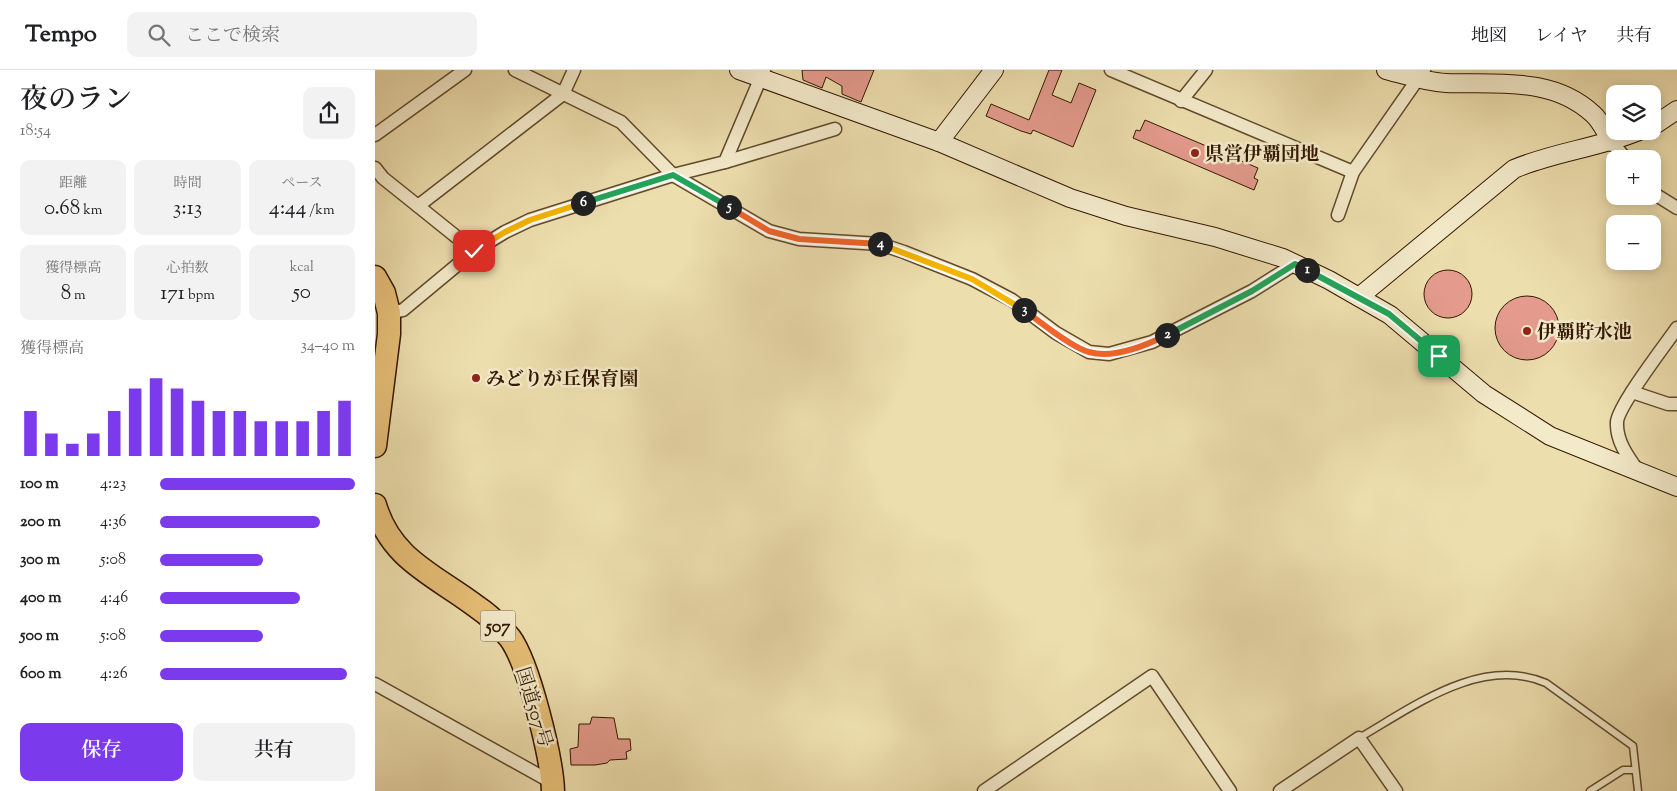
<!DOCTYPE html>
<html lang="ja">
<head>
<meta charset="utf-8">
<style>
  :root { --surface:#fff; --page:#f2f2f2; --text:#202124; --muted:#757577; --line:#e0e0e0; --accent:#7c3aed }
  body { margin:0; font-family:"Sorts Mill Goudy","Noto Serif JP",serif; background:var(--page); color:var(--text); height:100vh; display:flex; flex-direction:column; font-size:19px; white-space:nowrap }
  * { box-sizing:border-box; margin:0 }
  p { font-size:16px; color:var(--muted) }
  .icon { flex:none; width:28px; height:28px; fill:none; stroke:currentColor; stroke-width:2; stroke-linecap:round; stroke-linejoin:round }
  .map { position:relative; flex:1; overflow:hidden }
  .panel { display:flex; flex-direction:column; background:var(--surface); width:375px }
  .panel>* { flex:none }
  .buttons { position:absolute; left:1231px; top:15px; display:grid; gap:10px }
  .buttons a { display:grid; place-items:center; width:55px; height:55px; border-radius:10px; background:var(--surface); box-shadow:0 2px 12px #0003; font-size:25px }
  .pin { position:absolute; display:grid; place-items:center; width:42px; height:42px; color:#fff; margin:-21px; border-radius:10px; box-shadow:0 2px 8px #0006 }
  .km { position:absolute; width:25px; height:25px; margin:-12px; border-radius:50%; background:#222; color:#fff; font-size:14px; line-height:25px; text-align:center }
  .round { display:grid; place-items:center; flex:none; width:52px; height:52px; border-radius:10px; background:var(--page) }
  .overview { display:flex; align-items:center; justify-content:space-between; height:85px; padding:0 20px }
  h1 { font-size:28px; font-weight:600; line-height:38px }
  .figures { display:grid; grid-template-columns:repeat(3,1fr); gap:8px; height:85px; padding:5px 20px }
  .figures div { display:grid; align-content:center; border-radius:10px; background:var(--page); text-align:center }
  .figures b { font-size:21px; font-weight:600 }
  .figures small { font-size:14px; font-weight:400 }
  .figures p { font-size:14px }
  .chart { height:140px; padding:10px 20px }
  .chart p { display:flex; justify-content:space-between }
  .chart svg { width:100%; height:90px; margin-top:5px; stroke:var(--accent); stroke-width:6 }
  .cta { display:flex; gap:10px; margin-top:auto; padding:10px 20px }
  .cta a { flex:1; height:58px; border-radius:10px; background:var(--accent); color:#fff; font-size:20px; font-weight:600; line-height:58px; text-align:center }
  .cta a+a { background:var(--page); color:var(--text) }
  ul { padding:0 20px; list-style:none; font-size:16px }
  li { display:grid; grid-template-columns:80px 60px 1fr; align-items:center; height:38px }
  li i { height:12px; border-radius:6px; background:var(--accent) }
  header { display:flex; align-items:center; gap:30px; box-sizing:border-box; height:70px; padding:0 25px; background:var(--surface); border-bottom:1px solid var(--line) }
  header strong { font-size:24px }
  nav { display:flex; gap:28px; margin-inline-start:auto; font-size:18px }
  .search { width:350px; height:45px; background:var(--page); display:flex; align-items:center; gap:12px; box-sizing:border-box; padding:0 18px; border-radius:10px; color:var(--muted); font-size:19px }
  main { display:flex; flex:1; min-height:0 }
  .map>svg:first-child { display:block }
</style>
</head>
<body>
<header>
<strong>Tempo</strong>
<div class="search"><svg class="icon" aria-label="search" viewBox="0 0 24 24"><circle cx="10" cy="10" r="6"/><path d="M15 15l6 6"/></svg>ここで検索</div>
<nav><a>地図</a><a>レイヤ</a><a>共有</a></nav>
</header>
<main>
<section class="panel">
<div class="overview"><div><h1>夜のラン</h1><p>18:54</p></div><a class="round"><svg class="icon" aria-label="share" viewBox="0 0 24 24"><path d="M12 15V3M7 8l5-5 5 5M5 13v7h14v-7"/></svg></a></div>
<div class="figures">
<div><p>距離</p><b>0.68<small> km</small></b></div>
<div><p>時間</p><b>3:13</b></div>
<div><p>ペース</p><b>4:44<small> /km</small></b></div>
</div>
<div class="figures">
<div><p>獲得標高</p><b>8<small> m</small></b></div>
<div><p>心拍数</p><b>171<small> bpm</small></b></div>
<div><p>kcal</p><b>50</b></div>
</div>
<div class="chart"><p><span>獲得標高</span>34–40 m</p>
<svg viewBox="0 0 160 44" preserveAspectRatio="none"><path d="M5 44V22M15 44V33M25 44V38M35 44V33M45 44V22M55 44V11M65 44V6M75 44V11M85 44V17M95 44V22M105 44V22M115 44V27M125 44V27M135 44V27M145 44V22M155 44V17"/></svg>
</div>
<ul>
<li><b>100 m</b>4:23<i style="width:100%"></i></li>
<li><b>200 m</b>4:36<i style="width:82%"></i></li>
<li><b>300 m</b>5:08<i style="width:53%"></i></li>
<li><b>400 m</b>4:46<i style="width:72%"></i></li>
<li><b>500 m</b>5:08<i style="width:53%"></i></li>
<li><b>600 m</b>4:26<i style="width:96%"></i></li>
</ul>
<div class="cta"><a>保存</a><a>共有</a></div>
</section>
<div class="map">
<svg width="1302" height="721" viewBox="0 0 1302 721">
  <rect width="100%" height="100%" fill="#eddeae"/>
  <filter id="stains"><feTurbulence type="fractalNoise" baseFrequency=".004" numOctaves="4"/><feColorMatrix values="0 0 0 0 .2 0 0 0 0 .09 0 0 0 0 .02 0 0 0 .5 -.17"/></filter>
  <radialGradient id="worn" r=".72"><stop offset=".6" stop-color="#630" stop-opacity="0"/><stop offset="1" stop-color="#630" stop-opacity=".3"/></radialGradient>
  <g fill="#e49b8d" stroke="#331800">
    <polygon points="427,0 499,0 486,32 467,24 467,16 451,7 447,18 428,10"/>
    <polygon points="674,0 687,0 677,25 696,33 704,13 721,20 698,77 658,60 656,64 646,61 611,46 616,34 654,50"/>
    <polygon points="770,50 883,98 879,108 883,110 879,120 758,68 761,60 765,61"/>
    <circle cx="1073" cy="224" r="24"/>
    <circle cx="1152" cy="258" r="32"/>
    <polygon points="217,647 239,648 243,669 255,669 256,680 251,682 252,689 235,690 232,693 220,695 196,695 195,679 203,677 204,654 215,654"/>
  </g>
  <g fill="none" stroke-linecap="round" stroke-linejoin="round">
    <defs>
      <g id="lane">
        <path d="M984 668C1038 637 1106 585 1171 613L1258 676 1263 721"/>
        <polyline points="1215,721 1248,700 1260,700"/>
      </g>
      <g id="street">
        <polyline points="140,0 246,52 298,105 394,161 424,169 505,174 529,182 597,209 637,230 681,263 714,282 734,284 777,272 877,221 920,194"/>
        <polyline points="736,0 978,102"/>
        <polyline points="806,31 831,0"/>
        <polyline points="0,65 90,0"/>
        <polyline points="1237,72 1251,89"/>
        <polyline points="350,92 460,59"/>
        <polyline points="0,98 8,108 43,136"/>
        <polyline points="1278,123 1302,138"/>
        <polyline points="963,145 978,102 1049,0"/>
        <polyline points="99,181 43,136 188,24 199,0"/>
        <polyline points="14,243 28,240 99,181 130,162 155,150 298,105 350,92 389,0"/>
        <polyline points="1257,322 1293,334 1302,334"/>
        <path d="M1263 401C1253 387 1241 371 1242 352 1243 336 1290 275 1302 258"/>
        <polyline points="0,614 178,713"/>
        <polyline points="609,721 777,606 855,721"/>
        <polyline points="905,721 984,668 1021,721"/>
      </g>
      <g id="secondary">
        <polyline points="364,0 564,72 695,128 751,146 840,167 908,188 954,210 1015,245 1109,324 1175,366 1302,417"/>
        <path d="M1011 0C1030 5 1051 12 1071 13 1122 15 1177 6 1218 44 1226 51 1231 63 1237 72"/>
        <polyline points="1278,56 1302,40"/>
        <polyline points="564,72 619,0"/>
        <path d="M984 227 1139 99C1179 82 1223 78 1264 61"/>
      </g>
      <g id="highway">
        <polyline points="0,207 9,223 14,243 14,264 0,376"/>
        <path d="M0 435C16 490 60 505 102 537 114 545 126 557 135 568 154 594 177 689 178 721"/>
      </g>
    </defs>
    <use href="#lane" stroke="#624a2c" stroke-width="9"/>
    <use href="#street" stroke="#624a2c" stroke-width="15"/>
    <use href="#secondary" stroke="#331800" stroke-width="20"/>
    <use href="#highway" stroke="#331800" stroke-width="25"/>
    <use href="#lane" stroke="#f3eaca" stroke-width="6"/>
    <use href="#street" stroke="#f3eaca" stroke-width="12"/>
    <use href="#secondary" stroke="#f3eaca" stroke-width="18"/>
    <use href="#highway" stroke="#e6bf77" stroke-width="22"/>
  </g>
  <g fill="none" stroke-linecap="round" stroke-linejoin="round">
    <defs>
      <polyline id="split-1" points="932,200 1014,244 1064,286"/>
      <polyline id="split-2" points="792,265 877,221 920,194 932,200"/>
      <path id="split-3" d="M649 240C664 251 697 278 714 282 738 289 770 276 792 265"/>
      <polyline id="split-4" points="505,174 597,209 649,240"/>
      <polyline id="split-5" points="354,137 394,161 424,169 505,174"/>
      <polyline id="split-6" points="208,133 298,105 354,137"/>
      <polyline id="split-7" points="99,181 130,162 155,150 208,133"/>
    </defs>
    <use href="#split-1" stroke="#fff" stroke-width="10"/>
    <use href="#split-2" stroke="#fff" stroke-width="10"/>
    <use href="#split-3" stroke="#fff" stroke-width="10"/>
    <use href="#split-4" stroke="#fff" stroke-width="10"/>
    <use href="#split-5" stroke="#fff" stroke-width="10"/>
    <use href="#split-6" stroke="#fff" stroke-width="10"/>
    <use href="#split-7" stroke="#fff" stroke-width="10"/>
    <use href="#split-1" stroke="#22a559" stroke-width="6"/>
    <use href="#split-2" stroke="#22a559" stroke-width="6"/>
    <use href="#split-3" stroke="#f0652b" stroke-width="6"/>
    <use href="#split-4" stroke="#f5b400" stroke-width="6"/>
    <use href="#split-5" stroke="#f0652b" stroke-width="6"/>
    <use href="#split-6" stroke="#22a559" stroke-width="6"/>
    <use href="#split-7" stroke="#f5b400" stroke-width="6"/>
  </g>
  <g fill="#8f2418" stroke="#f3eaca" stroke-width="2">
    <circle cx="820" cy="83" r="5"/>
    <circle cx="1152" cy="261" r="5"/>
    <circle cx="101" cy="308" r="5"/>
  </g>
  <g text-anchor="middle" stroke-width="5" stroke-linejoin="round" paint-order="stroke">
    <rect fill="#f3eaca" stroke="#6d573d" stroke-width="1" x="105.5" y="540.5" width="35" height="31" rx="4"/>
    <g font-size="18" font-weight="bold" fill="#331800">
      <text x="123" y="562">507</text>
    </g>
    <g font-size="19" font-weight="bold" fill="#331800" stroke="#f3eaca" text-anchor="start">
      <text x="830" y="90">県営伊覇団地</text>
      <text x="1162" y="268">伊覇貯水池</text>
      <text x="111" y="315">みどりが丘保育園</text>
    </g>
    <g font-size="19" fill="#331800" stroke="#f3eaca">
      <text transform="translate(160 637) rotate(73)" y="7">国道507号</text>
    </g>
  </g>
  <rect width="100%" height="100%" filter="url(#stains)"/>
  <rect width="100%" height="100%" fill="url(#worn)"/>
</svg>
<div class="buttons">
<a><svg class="icon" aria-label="layers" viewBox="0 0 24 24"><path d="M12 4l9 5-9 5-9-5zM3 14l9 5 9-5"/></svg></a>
<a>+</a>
<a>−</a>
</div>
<div class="pin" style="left:1064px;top:286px;background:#1e9e55"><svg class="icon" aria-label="arrive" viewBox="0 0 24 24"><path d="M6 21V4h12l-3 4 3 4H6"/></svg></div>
<div class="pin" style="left:99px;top:181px;background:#d93025"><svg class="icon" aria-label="check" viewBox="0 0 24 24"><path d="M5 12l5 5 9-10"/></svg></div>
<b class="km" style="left:932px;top:200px">1</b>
<b class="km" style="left:792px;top:265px">2</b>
<b class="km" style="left:649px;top:240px">3</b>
<b class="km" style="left:505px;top:174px">4</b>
<b class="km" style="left:354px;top:137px">5</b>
<b class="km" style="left:208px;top:133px">6</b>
</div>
</main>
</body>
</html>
